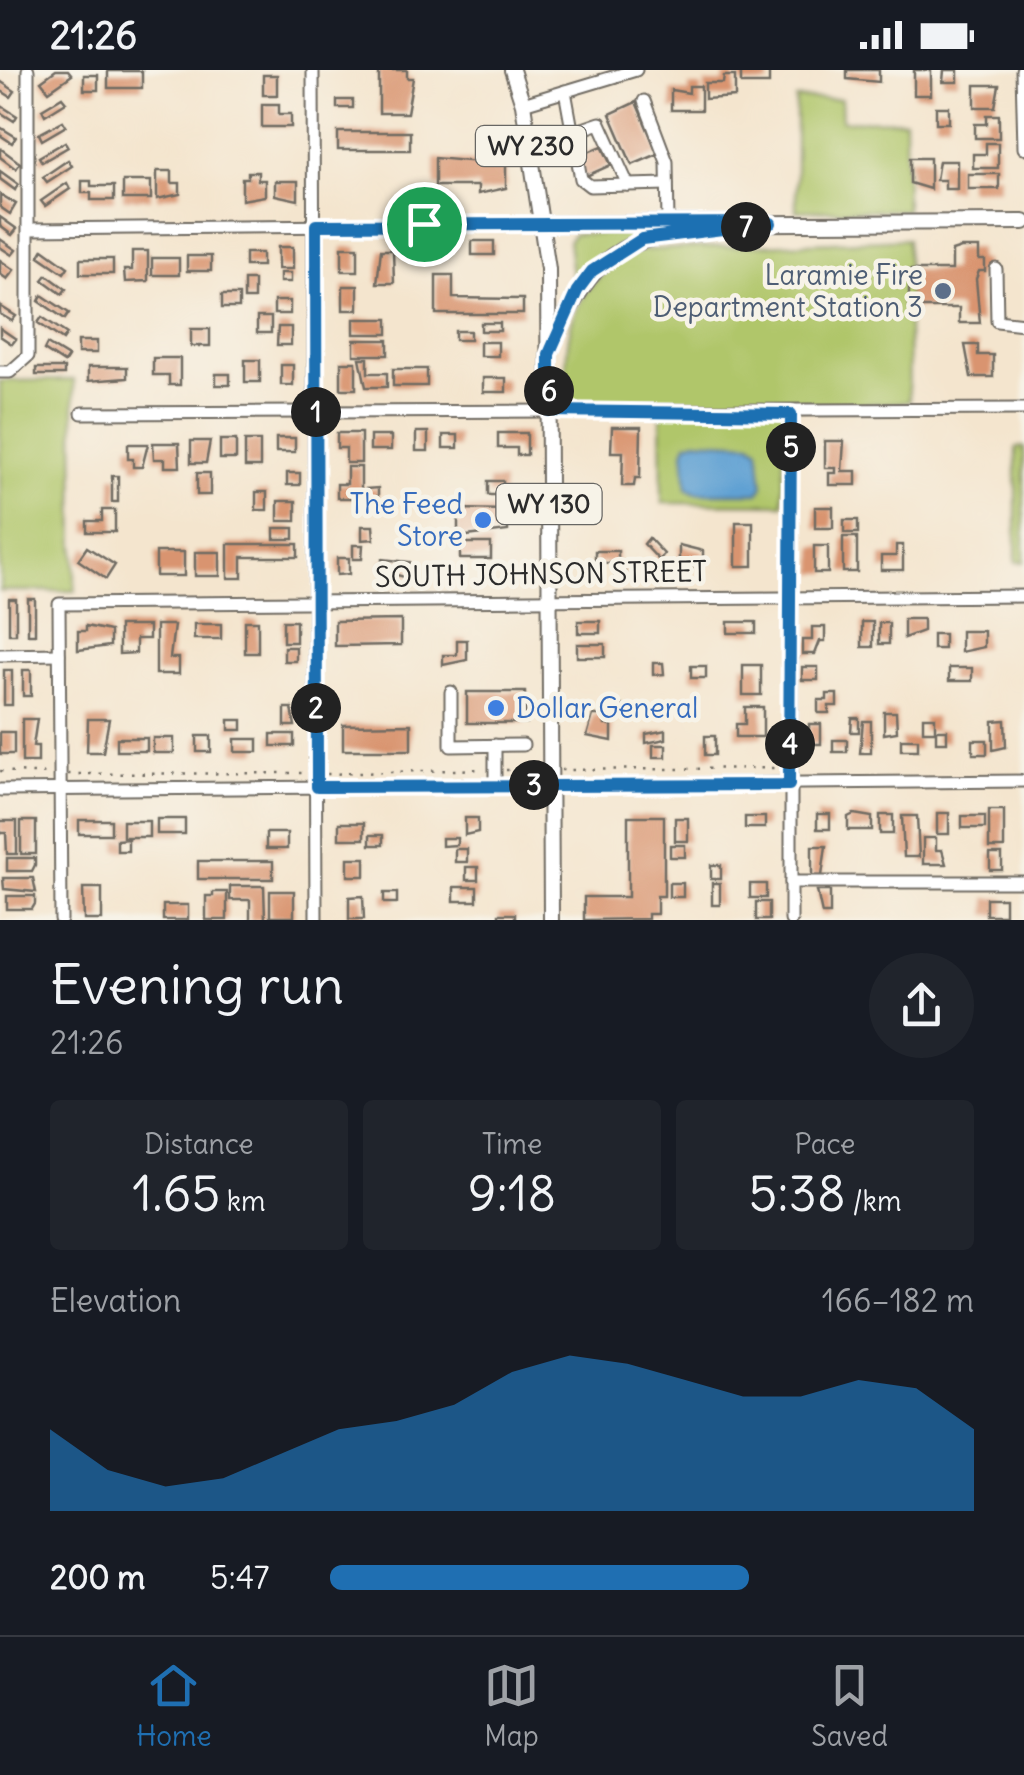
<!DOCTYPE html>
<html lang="en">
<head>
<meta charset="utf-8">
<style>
  :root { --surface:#171b24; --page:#20242c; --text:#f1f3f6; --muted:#9ea1a6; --line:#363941; --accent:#1f6fb2 }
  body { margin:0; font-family:Delius,sans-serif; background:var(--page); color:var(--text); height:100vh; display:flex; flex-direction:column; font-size:38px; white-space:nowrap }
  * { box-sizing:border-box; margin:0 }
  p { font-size:32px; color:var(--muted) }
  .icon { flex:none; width:55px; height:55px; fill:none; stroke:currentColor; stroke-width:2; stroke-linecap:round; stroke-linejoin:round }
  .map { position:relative; height:850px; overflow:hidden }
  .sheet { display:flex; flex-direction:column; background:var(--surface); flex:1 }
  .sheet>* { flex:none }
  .pin { position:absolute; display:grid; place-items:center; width:85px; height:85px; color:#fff; margin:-42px; border:5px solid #fff; border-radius:50%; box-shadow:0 2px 10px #0007 }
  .km { position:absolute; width:50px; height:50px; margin:-25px; border-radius:50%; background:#222; color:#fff; font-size:28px; line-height:50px; text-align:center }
  .round { display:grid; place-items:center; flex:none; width:105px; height:105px; border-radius:52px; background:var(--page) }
  .head { display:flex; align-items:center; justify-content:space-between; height:170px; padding:0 50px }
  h1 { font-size:55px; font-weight:600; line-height:75px }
  .figures { display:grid; grid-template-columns:repeat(3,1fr); gap:15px; height:170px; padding:10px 50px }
  .figures div { display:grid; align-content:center; border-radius:10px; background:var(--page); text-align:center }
  .figures b { font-size:50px; font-weight:600 }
  .figures small { font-size:28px; font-weight:400 }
  .figures p { font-size:28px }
  .chart { height:280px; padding:20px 50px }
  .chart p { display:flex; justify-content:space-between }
  .chart svg { width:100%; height:180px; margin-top:10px; fill:var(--accent); opacity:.7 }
  ul { padding:0 50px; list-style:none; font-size:32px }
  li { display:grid; grid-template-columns:160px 120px 1fr; align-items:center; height:75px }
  li i { height:25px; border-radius:12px; background:var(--accent) }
  .status { display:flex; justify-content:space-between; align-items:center; height:70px; padding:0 50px; background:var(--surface); direction:ltr }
  .status svg { height:28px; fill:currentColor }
  .dock { display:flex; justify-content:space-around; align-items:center; height:140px; border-top:2px solid var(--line); background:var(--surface); font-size:28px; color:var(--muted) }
  .dock a { display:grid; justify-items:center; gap:5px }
  .dock .active { color:var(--accent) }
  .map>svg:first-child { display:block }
</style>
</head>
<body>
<div class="status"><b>21:26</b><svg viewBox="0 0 49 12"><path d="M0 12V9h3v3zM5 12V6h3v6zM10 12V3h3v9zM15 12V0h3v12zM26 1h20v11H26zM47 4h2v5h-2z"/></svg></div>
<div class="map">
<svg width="1024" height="850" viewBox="0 0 1024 850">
  <rect width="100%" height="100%" fill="#f7f3e8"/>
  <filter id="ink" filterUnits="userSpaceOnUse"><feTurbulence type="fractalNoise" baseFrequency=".01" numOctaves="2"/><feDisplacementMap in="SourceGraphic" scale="20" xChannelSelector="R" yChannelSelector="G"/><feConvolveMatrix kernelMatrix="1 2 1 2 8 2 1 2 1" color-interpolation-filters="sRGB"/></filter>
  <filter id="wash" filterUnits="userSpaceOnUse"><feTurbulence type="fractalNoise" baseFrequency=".0048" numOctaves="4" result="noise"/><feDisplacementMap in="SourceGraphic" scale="40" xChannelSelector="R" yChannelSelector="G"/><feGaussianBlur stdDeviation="2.25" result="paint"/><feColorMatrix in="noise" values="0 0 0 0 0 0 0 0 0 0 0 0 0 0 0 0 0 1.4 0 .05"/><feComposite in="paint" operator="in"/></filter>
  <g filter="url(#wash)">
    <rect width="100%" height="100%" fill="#f4e5ce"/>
    <g fill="#b0c66a" stroke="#6e784a" stroke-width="2.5">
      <polygon points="796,29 841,29 842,51 905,50 906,140 796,141"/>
      <polygon points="647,163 573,213 568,171 574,164"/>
      <path d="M907 169 909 332 784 338 783 434 662 433 661 333H566C565 258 567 216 641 180Z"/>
      <polygon points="74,310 75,521 0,521 0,311"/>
      <polygon points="1024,377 1024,492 1016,492 1016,378"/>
    </g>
    <polygon fill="#60a1d3" stroke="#46667f" stroke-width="2.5" points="696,370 751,373 759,379 763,416 758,423 696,423 687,419 684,381 687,373"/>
    <g id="blocks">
      <g fill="#d9946f">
        <polygon points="56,0 68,0 72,5 49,21 41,11"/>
        <polygon points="379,0 407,0 407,8 413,8 407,43 379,43"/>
        <rect x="741" y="0" width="28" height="14"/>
        <polygon points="847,0 879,0 879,12 847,9"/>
        <rect x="914" y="0" width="17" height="25"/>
        <polygon points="944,0 958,0 958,12 943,12"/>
        <rect x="108" y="1" width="34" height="17"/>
        <rect x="84" y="5" width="14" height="15"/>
        <rect x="263" y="5" width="14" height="20"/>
        <polygon points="724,6 735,6 735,27 705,29 705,13 723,13"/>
        <polygon points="0,11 15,21 11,27 0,20"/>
        <polygon points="975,15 999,15 995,37 975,37"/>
        <polygon points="689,16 701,16 701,40 671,40 671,20 689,23"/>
        <polygon points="62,27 66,32 45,45 42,39"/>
        <rect x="337" y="30" width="16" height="8"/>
        <polygon points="636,32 658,84 632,95 610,44"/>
        <polygon points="262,34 279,34 279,44 291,44 291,57 262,57"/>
        <polygon points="0,35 17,46 14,51 0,42"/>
        <rect x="936" y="37" width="13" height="16"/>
        <polygon points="987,45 999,45 999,68 975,68 975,54 987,54"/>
        <polygon points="63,51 66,56 42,70 39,64"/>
        <polygon points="0,57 16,67 12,73 0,65"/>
        <polygon points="478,58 506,58 506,118 478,124 478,116 435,116 435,88 478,92"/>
        <rect x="338" y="62" width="72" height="18"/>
        <polygon points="65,72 68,77 42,92 39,87"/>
        <polygon points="986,73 998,73 998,98 973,98 973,84 986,84"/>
        <polygon points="602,76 611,95 584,107 576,87"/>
        <polygon points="0,78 20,93 16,99 0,87"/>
        <polygon points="910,88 930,88 930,119 910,113"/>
        <polygon points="68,90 72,96 47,112 43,107"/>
        <polygon points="939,91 957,91 957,119 945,119 945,110 936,110"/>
        <polygon points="0,101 18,114 15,120 0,109"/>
        <polygon points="157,101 172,101 172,113 180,113 180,124 157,129"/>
        <polygon points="248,102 258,102 258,110 265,110 265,126 242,130 242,108 248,108"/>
        <rect x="968" y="104" width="31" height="15"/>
        <polygon points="82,111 91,111 91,116 114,116 114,130 91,130 91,123 82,123"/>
        <rect x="123" y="111" width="28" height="18"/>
        <polygon points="275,111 298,111 298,130 275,125"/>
        <polygon points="67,113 70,119 45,136 41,131"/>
        <polygon points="0,124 16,134 10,144 0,137"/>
        <polygon points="0,147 17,159 12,165 0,156"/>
        <polygon points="0,169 16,180 12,185 0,177"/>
        <rect x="472" y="171" width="22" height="14"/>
        <rect x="278" y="177" width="15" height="22"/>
        <rect x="342" y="177" width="16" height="24"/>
        <polygon points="961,178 979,178 979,190 985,190 985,201 979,201 976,209 980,253 959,253 959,238 909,238 909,200 952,200 952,181"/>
        <polygon points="43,179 68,197 64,203 39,186"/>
        <polygon points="381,180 393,180 394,213 377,213"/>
        <polygon points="132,181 148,181 148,211 125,212 124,200 132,200"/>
        <rect x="245" y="183" width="17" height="13"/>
        <rect x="187" y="186" width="24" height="15"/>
        <rect x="152" y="188" width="27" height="17"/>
        <rect x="80" y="189" width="33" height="15"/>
        <polygon points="0,190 14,200 7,209 0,204"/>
        <rect x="280" y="203" width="11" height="9"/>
        <polygon points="47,205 66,219 62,224 43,210"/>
        <polygon points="436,205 453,205 453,228 523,229 523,244 436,244"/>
        <rect x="244" y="210" width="10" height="19"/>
        <rect x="343" y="216" width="15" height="24"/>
        <polygon points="42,225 69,243 65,249 39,231"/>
        <rect x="222" y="225" width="17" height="13"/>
        <rect x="274" y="231" width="16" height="13"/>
        <polygon points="0,236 16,246 12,251 0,244"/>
        <polygon points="42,247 67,264 63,270 38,253"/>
        <rect x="257" y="247" width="14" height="16"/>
        <rect x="354" y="249" width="34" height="15"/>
        <rect x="481" y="253" width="19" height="8"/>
        <polygon points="278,257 291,257 291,275 277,275"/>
        <polygon points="0,258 16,269 12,274 0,266"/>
        <rect x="191" y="259" width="19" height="17"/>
        <rect x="455" y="261" width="15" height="9"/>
        <rect x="354" y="270" width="34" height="15"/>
        <rect x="78" y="271" width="19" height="12"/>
        <rect x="480" y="272" width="18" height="14"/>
        <polygon points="47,274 68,287 64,293 44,280"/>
        <polygon points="965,275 978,275 978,285 993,285 993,307 971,307"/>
        <polygon points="153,288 180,288 180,315 169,315 169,305 153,305"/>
        <polygon points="360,288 368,288 368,303 387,303 387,317 366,317"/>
        <rect x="245" y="290" width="15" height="22"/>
        <rect x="341" y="292" width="15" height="27"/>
        <rect x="281" y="295" width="12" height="20"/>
        <polygon points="88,297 127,297 127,308 88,311"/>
        <rect x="36" y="298" width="28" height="7"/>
        <rect x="393" y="299" width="34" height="17"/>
        <rect x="216" y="304" width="14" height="11"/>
        <rect x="483" y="308" width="23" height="14"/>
        <polygon points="612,357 641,357 640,408 635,408 634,416 622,416 623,382 611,382"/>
        <rect x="416" y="362" width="12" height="19"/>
        <polygon points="337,363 361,363 361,393 346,393 346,378 337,378"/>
        <polygon points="498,363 527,363 527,385 517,385 517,378 498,378"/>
        <rect x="443" y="365" width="15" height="13"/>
        <rect x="370" y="366" width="21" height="14"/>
        <rect x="276" y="368" width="19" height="14"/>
        <rect x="220" y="370" width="16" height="19"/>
        <polygon points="191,371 210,371 206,393 191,393"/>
        <rect x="245" y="371" width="15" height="26"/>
        <polygon points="825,371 844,371 842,401 856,401 856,415 829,415 829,403 836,403 836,398 825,398"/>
        <polygon points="153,373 179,373 180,397 165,397 165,389 154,389"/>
        <polygon points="128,374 148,374 142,397 133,397 133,389 128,389"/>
        <polygon points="347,397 361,397 361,428 337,428 337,414 347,414"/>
        <rect x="197" y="403" width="13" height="22"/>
        <rect x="287" y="403" width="13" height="12"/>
        <rect x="112" y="406" width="6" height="26"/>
        <rect x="488" y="411" width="15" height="14"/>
        <polygon points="378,418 378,430 366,430 366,419"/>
        <rect x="256" y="422" width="11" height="18"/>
        <rect x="278" y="431" width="18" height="20"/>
        <rect x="815" y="437" width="18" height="21"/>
        <polygon points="458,439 508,440 508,461 458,467"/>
        <polygon points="102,440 115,440 115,462 87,462 87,451 102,451"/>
        <rect x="844" y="450" width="14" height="13"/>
        <rect x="736" y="452" width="17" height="44"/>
        <polygon points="362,456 373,456 374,469 362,470"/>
        <rect x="274" y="458" width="20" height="11"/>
        <rect x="843" y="467" width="14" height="35"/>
        <polygon points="649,468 664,484 659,490 644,474"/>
        <rect x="460" y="473" width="31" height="16"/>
        <polygon points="228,474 298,474 298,487 242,487 242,508 228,508"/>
        <polygon points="353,475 363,475 362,489 353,489"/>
        <polygon points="679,475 703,481 703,492 692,492 692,501 679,501"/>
        <polygon points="896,475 903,475 903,500 881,500 881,486 896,486"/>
        <rect x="814" y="476" width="14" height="27"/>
        <polygon points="87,477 115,495 106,509 78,490"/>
        <rect x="595" y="481" width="23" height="12"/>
        <rect x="156" y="482" width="28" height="24"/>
        <rect x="195" y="482" width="25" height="24"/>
        <polygon points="337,488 349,488 349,504 337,505"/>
        <polygon points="382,489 410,492 408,508 382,501"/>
        <rect x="615" y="502" width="10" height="10"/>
        <rect x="9" y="529" width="7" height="35"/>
        <rect x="28" y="529" width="7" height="35"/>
        <polygon points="904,549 923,549 923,561 904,568"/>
        <polygon points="401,550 401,575 335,576 335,551"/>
        <rect x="245" y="551" width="13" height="32"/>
        <rect x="283" y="551" width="13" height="21"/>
        <rect x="578" y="551" width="22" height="12"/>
        <rect x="728" y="552" width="28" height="11"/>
        <rect x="862" y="552" width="11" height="25"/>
        <rect x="879" y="553" width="10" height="21"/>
        <rect x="194" y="554" width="27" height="15"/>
        <polygon points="156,555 174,555 170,588 179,588 179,604 156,604"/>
        <polygon points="86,556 110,561 110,576 78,580 78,561 86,561"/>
        <polygon points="119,556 149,556 149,569 136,569 136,583 119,584"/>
        <polygon points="812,557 825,557 825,571 820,571 815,584 802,584 802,570 812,570"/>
        <polygon points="961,561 984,561 984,577 961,582"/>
        <rect x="933" y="564" width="11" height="15"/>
        <polygon points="457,570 467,570 467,590 443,595 443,585 457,585"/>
        <rect x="577" y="574" width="28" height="13"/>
        <rect x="284" y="577" width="12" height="14"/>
        <polygon points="653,593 663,593 664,604 653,605"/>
        <rect x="743" y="595" width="18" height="30"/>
        <rect x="691" y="596" width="15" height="12"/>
        <rect x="802" y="597" width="16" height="13"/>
        <rect x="949" y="598" width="23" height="13"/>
        <rect x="4" y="600" width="8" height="35"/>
        <rect x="23" y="600" width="8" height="26"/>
        <polygon points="467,622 525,622 526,653 467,653"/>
        <polygon points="827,624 837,624 837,636 829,636 829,643 818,643 818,630 827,630"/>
        <rect x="611" y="635" width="11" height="9"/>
        <polygon points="745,637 763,637 763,667 736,667 736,654 745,654"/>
        <polygon points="285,638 292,638 295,656 285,656"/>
        <polygon points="884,642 896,642 897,662 884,664"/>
        <polygon points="593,645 603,645 605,655 612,655 612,671 587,666"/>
        <rect x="923" y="647" width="12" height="14"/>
        <polygon points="852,648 859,648 859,662 851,662"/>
        <polygon points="22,649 37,649 33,676 38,676 38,692 22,692"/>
        <polygon points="88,649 109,649 103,682 87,682"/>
        <rect x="229" y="650" width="13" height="10"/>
        <polygon points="1005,650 1006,677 993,680 993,651"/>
        <polygon points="863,651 871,651 871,683 860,683"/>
        <polygon points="411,654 411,680 343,680 343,655"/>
        <rect x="809" y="654" width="12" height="20"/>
        <polygon points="666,660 666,669 646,673 646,664"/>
        <rect x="936" y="660" width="11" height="12"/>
        <rect x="0" y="662" width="14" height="22"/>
        <rect x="271" y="664" width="23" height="12"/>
        <rect x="197" y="666" width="14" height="16"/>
        <rect x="705" y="666" width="10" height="19"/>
        <rect x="117" y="668" width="30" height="13"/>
        <rect x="153" y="668" width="21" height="15"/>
        <rect x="235" y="669" width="23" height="13"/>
        <rect x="901" y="669" width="17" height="11"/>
        <rect x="833" y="670" width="14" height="12"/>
        <rect x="973" y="670" width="14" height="14"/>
        <rect x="653" y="675" width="13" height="12"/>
        <rect x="989" y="740" width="15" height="38"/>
        <rect x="937" y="743" width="12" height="21"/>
        <rect x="817" y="744" width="13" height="15"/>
        <polygon points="854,744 872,747 872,760 848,760 848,747"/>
        <rect x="880" y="745" width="13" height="19"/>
        <polygon points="628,746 664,746 664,826 657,826 657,844 648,844 648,849 584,850 584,827 628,827"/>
        <polygon points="902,746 917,746 919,787 904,787"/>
        <rect x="962" y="746" width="23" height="12"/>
        <rect x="745" y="747" width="20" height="11"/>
        <polygon points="465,748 478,748 478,762 465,765"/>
        <rect x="675" y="748" width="13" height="23"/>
        <rect x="157" y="749" width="28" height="15"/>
        <rect x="79" y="750" width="32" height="14"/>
        <polygon points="0,751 17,751 17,784 7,784 6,763 0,763"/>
        <rect x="21" y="751" width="15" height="33"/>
        <rect x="123" y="751" width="26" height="16"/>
        <rect x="339" y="753" width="25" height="16"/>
        <rect x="266" y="763" width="21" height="16"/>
        <rect x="370" y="765" width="13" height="10"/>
        <polygon points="442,768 457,768 457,775 442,776"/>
        <polygon points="923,768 936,768 936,780 942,780 946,794 923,794"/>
        <polygon points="128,769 128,781 117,781 117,770"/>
        <rect x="670" y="775" width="15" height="12"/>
        <polygon points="812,776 826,776 822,806 812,806"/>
        <rect x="455" y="779" width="12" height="13"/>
        <rect x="990" y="784" width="12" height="16"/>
        <polygon points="7,788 35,788 35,795 32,801 7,801"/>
        <rect x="348" y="788" width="17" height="18"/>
        <rect x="198" y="791" width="75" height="18"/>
        <rect x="711" y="795" width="10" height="14"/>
        <rect x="466" y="797" width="12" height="13"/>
        <polygon points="3,808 33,808 36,822 4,819"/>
        <rect x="669" y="813" width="14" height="14"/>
        <rect x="712" y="813" width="8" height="22"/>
        <rect x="750" y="814" width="16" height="14"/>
        <polygon points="230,816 264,816 265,850 250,850 250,830 230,830"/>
        <rect x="454" y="817" width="23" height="14"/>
        <polygon points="83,818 102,818 102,850 84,850"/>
        <rect x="270" y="821" width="24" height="26"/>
        <polygon points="817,821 830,821 830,844 822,844"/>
        <polygon points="213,822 227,822 227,850 206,850 206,826 213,826"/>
        <rect x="384" y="823" width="13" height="10"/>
        <polygon points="7,826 35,826 35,834 32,839 7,839"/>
        <polygon points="363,826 364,849 349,849 349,827"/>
        <rect x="986" y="828" width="19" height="17"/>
        <rect x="756" y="832" width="13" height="18"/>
        <rect x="163" y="835" width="25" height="15"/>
        <rect x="499" y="844" width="16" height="6"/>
      </g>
    </g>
  </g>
  <g filter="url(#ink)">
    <use href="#blocks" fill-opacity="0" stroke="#716c64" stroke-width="2.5"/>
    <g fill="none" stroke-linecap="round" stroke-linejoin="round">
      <defs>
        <g id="minor">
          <polyline points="313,0 316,850"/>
          <polyline points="1022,0 1024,78"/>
          <polyline points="565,21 581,109 590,116 667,114"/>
          <polyline points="644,31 667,92 668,153"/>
          <polyline points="523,34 636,0"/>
          <polyline points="574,62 600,53 628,115"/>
          <polyline points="29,159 544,154"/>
          <polyline points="996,199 997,251 1024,254"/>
          <polyline points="0,302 10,302 28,286 28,0"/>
          <polyline points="82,343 1024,339"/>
          <polyline points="791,344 791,850"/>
          <polyline points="0,585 59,584"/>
          <polyline points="451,622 451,676 523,675"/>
          <polyline points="495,675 495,716"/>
          <polyline points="0,720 1024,711"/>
          <polyline points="791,812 1024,812"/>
          <polyline points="61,850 59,534 1024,526"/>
        </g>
        <g id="major">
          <polyline points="512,0 523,34 548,199 551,850"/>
          <polyline points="544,154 1024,152"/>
          <path d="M551 278C584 203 610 164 698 163"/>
        </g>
      </defs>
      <use href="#minor" stroke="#716c64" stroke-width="15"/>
      <use href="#major" stroke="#716c64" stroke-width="18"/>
      <g stroke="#716c64" stroke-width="2.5" stroke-dasharray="2.5 8" stroke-linecap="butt">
        <polyline points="506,700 538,700"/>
        <polyline points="561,700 783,698"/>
        <polyline points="0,701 50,704"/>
        <polyline points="68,704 304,703"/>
        <polyline points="327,704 483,699"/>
      </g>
      <use href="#minor" stroke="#fff" stroke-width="11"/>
      <use href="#major" stroke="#fff" stroke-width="14"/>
    </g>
  </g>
  <g fill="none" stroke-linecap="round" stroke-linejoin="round" filter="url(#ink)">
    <defs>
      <polygon id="route" points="771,153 642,169 592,201 577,221 549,284 549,341 791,344 789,715 317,717 316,155"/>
    </defs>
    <use href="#route" stroke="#fff" stroke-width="20"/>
    <use href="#route" stroke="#1f6fb2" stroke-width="12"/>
  </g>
  <circle fill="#5c6f8a" stroke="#f7f3e8" stroke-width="4" cx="943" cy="221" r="10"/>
  <g fill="#3f7fe0" stroke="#f7f3e8" stroke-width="4">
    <circle cx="483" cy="450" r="10"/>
    <circle cx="496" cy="638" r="10"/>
  </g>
  <g text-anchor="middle" stroke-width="9" stroke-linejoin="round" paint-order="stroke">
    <g fill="#f7f3e8" stroke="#686764" stroke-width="2.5">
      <rect x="476" y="56" width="110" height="40" rx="8"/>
      <rect x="496.5" y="414" width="105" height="40" rx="8"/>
    </g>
    <g font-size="25" font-weight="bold" fill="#2b2b2b">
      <text x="531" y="85">WY 230</text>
      <text x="549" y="443">WY 130</text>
    </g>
    <g font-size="28" fill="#4e5e75" stroke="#f7f3e8" text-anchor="end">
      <text x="923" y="215">Laramie Fire<tspan x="923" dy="32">Department Station 3</tspan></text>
    </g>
    <g font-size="28" fill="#366cbe" stroke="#f7f3e8" text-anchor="end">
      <text x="463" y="444">The Feed<tspan x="463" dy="32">Store</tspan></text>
      <text x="516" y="648" text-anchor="start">Dollar General</text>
    </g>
    <g font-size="28" fill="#2b2b2b" stroke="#f7f3e8">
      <text transform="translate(541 504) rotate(-1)" y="10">SOUTH JOHNSON STREET</text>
    </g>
  </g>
</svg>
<div class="pin" style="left:424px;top:154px;background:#1e9e55"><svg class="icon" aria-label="arrive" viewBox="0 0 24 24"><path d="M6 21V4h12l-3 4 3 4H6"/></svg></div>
<b class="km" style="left:316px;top:342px">1</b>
<b class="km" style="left:316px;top:638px">2</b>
<b class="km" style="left:534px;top:715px">3</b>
<b class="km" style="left:790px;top:674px">4</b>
<b class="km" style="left:791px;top:377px">5</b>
<b class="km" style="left:549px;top:321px">6</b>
<b class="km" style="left:746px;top:157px">7</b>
</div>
<section class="sheet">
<div class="head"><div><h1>Evening run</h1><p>21:26</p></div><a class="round"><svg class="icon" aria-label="share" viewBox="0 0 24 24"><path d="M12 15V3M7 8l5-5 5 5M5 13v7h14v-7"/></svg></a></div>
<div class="figures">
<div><p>Distance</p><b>1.65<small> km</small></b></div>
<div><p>Time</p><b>9:18</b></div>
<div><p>Pace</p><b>5:38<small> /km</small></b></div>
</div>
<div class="chart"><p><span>Elevation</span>166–182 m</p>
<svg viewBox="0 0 160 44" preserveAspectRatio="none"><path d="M0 44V24L10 34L20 38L30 36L40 30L50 24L60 22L70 18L80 10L90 6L100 8L110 12L120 16L130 16L140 12L150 14L160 24V44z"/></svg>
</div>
<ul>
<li><b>200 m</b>5:47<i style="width:65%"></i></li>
</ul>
</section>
<nav class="dock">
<a class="active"><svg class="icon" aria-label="home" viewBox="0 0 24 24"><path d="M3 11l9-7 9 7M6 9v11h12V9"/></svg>Home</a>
<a><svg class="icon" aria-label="map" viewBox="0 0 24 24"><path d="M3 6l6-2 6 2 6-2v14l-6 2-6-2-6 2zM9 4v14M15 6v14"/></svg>Map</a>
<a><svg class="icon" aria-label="saved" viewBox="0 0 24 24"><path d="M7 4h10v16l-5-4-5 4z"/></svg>Saved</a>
</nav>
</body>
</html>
